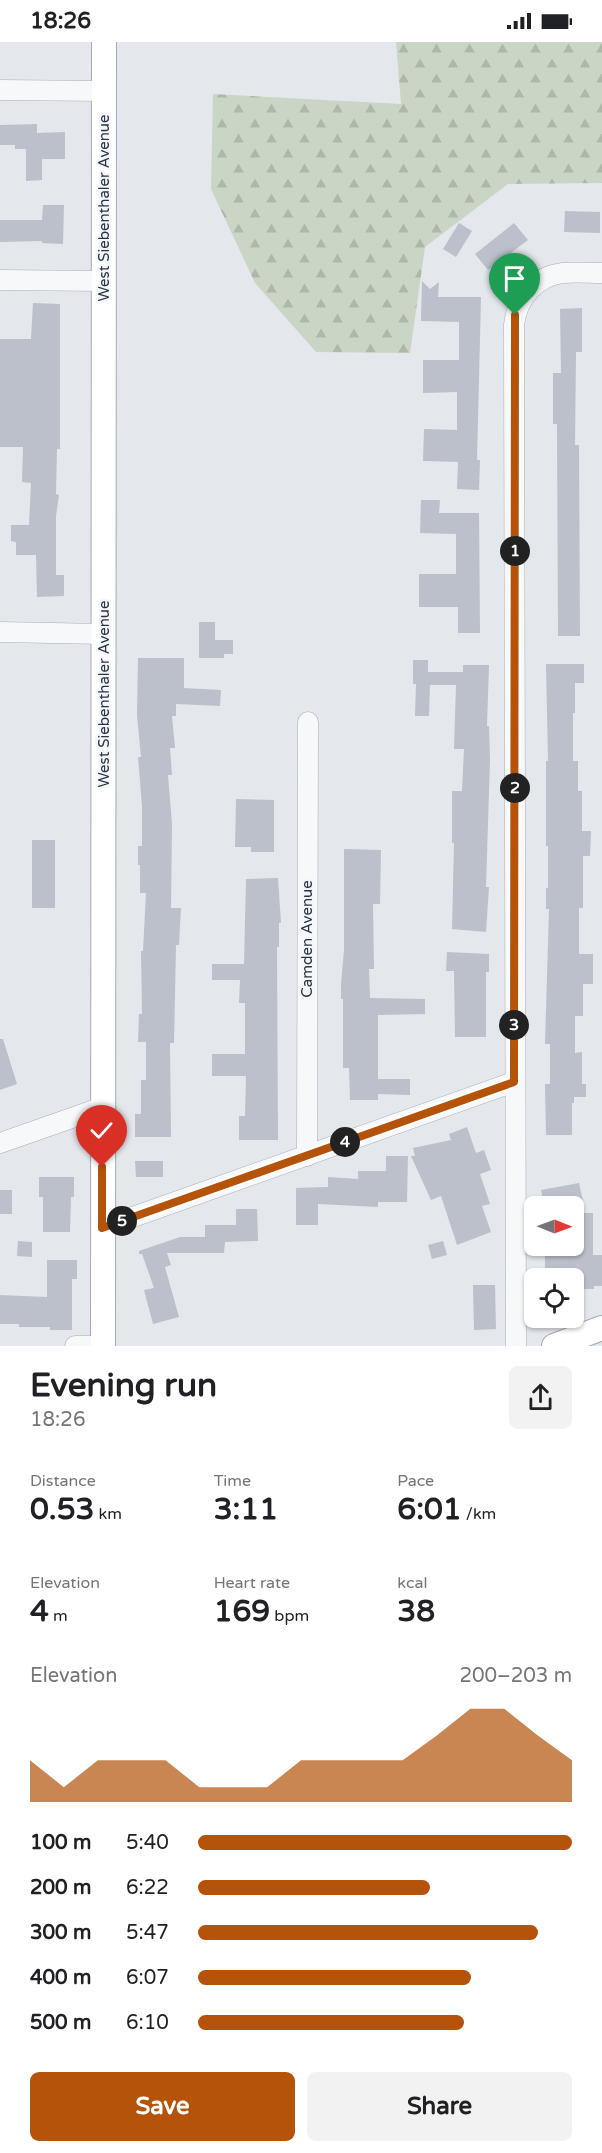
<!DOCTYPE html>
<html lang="en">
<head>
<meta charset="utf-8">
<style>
  :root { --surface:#fff; --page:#f2f2f2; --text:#202124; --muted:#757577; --accent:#b45309 }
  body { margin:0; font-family:"Varela Round",sans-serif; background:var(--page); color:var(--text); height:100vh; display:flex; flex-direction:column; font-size:22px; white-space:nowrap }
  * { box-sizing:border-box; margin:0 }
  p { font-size:20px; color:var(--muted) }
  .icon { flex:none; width:33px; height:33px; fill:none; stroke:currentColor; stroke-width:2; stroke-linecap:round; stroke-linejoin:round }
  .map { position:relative; height:1304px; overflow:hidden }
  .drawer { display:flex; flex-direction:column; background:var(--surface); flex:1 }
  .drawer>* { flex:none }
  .needle { width:39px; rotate:91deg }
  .buttons { position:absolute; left:524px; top:1154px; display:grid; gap:12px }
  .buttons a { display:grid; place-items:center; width:60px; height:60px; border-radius:9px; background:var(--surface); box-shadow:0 2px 4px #0004; font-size:30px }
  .pin { position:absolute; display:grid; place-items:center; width:51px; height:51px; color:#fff; margin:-62px -26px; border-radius:50% 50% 50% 0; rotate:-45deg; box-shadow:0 0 6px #0007 }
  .pin .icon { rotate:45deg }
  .km { position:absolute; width:30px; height:30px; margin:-15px; border-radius:50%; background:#222; color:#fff; font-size:16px; line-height:30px; text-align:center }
  .round { display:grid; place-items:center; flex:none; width:63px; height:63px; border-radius:9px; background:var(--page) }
  .head { display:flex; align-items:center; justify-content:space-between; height:102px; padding:0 30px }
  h1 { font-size:33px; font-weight:700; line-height:45px }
  .stats { display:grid; grid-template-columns:repeat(3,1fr); gap:9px; height:102px; padding:6px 30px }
  .stats div { display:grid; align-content:center }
  .stats b { font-size:30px; font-weight:700 }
  .stats small { font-size:16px; font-weight:400 }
  .stats p { font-size:16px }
  .chart { height:168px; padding:12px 30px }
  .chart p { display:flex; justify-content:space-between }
  .chart svg { width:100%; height:108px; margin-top:6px; fill:var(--accent); opacity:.7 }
  .primary-button { display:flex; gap:12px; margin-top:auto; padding:12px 30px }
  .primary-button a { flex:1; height:69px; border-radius:9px; background:var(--accent); color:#fff; font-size:24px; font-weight:700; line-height:69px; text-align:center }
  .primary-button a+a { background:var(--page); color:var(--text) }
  ul { padding:0 30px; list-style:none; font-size:20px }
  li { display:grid; grid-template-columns:96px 72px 1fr; align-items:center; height:45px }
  li i { height:15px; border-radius:8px; background:var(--accent) }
  .status { display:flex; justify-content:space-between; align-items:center; height:42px; padding:0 30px; background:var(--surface); direction:ltr }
  .status svg { height:16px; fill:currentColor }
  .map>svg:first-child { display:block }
</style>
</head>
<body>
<div class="status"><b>18:26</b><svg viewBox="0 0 49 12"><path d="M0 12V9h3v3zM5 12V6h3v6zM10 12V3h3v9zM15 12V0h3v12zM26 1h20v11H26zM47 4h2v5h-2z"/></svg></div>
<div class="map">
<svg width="602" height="1304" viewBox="0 0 602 1304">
  <defs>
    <pattern id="forest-firs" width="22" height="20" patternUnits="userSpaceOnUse" patternTransform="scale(1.5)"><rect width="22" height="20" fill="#c9d6c5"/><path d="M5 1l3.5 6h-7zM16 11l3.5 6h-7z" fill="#adb8ab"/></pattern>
  </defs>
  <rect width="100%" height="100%" fill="#e4e7ec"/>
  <polygon fill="url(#forest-firs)" points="396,0 602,0 602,141 508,142 425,205 410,311 316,310 255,241 211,147 213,52 401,62"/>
  <g fill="#bbc0ca">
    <polygon points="37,82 37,91 65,90 65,117 42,117 42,138 26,139 26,107 15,107 15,103 0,103 0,83"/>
    <polygon points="43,163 64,163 63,202 42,201 42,199 0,200 0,178 42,178"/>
    <polygon points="565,169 600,170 600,191 564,190"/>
    <polygon points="459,181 472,189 456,215 443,207"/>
    <polygon points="514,181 528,198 488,228 475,212"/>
    <polygon points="422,239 430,247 439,240 438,255 481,255 477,418 480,418 479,448 457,447 458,420 423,419 424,387 457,388 457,350 423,351 423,318 459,318 459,280 421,279"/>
    <polygon points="33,261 60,262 60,407 57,407 56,452 59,453 56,474 56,533 64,533 64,554 37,555 36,513 16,513 16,500 11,499 11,483 29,483 31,441 22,440 23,405 0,405 0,297 31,297"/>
    <polygon points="582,266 582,310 576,310 575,403 579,403 580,594 558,594 557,382 553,382 553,331 561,331 560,267"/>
    <polygon points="421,458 440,458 439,471 479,471 480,591 458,591 458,565 419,565 419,532 456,532 456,492 420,491"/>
    <polygon points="199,580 215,580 215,598 233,598 233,612 224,612 224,616 199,616"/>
    <polygon points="138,616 184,616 184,646 221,648 220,664 176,662 176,674 172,674 175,706 170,706 172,733 168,733 172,782 171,866 181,866 179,903 176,903 174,1001 170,1001 171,1095 135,1095 135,1072 141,1072 141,1038 146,1038 146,1000 138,1000 139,972 142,972 141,909 143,909 146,851 140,851 140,823 138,823 138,804 142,804 142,764 138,715 141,715 137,673"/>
    <polygon points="413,618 428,618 428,630 463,630 463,623 489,623 487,684 489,684 490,717 486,845 489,845 486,890 452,887 454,801 452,801 452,749 462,749 464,707 454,707 456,643 430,643 429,674 415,674 416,642 413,642"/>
    <polygon points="546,622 584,622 584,641 575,641 575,671 573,671 573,719 578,719 578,749 582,749 582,789 591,789 590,814 583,814 583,866 579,866 579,912 593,912 593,942 583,942 583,974 575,974 575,1011 582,1010 582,1042 586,1042 586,1055 574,1055 574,1061 572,1061 572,1093 546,1093 545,1042 550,1042 550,1002 545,1002 549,867 546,867 546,846 548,846 548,804 546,804 546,719 548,719"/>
    <polygon points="236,757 274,758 274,810 251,810 251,805 235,805"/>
    <rect x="32" y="798" width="23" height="68"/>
    <polygon points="344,807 381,808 380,862 373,862 374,927 369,927 370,956 425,957 425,972 378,973 378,1037 410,1037 410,1053 378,1052 378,1058 350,1058 349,1026 343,1026 343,957 341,957 341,942 344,908"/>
    <polygon points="278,836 281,881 279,881 279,905 277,905 278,1098 239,1098 239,1074 245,1074 246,1034 212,1034 212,1012 245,1012 245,961 239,961 240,938 212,938 212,922 244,922 246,837"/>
    <polygon points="447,910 489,912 489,930 486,930 486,995 455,995 454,929 446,929"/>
    <polygon points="0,997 3,997 17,1042 0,1048"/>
    <polygon points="467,1085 476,1111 484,1108 491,1128 480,1132 490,1162 482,1164 491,1190 457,1203 441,1154 431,1158 411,1114 415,1114 413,1106 451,1098 449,1092"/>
    <polygon points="386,1114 408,1114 407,1160 378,1160 378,1165 318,1162 318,1183 296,1183 296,1146 328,1145 328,1135 358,1137 358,1129 386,1129"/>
    <polygon points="135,1119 163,1119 163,1135 136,1135"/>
    <polygon points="39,1135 74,1135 74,1155 71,1155 70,1190 43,1190 43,1155 39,1155"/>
    <polygon points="579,1141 584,1164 550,1164 550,1161 544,1163 541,1148"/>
    <rect x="0" y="1148" width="12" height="24"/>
    <polygon points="236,1167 257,1167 258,1199 225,1200 224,1211 167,1211 171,1223 165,1225 179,1275 153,1282 144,1248 154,1246 142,1212 139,1212 139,1209 180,1195 205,1195 205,1183 236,1183"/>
    <polygon points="577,1171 593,1171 593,1213 602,1213 602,1244 594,1244 594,1247 573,1247 573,1236 545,1236 545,1203 577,1203"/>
    <polygon points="18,1199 32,1200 32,1215 17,1214"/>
    <polygon points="443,1199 447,1213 432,1217 428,1203"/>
    <polygon points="47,1218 77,1218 77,1237 72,1237 72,1288 50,1288 50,1285 19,1285 19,1282 0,1282 0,1253 47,1255"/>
    <polygon points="473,1243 495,1243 496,1287 474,1288"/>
  </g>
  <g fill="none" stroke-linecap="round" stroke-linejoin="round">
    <defs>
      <g id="minor">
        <polyline points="0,48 104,49"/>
        <polyline points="0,238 104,239"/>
        <polyline points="0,590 104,592"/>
        <polyline points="0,1101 103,1065"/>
        <polyline points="307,1114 308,680"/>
        <polyline points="102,1186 514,1040"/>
        <polyline points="75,1304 103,1304"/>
        <path d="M516 1304 514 283C517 256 536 234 563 231 576 230 589 231 602 231"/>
      </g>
      <g id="major">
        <polyline points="103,1304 104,0"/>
        <polyline points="554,1304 602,1286"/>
      </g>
    </defs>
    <use href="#minor" stroke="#a9aeb7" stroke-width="21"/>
    <use href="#major" stroke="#a3abb8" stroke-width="26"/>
    <use href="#minor" stroke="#f7f8fa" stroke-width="20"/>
    <use href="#major" stroke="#fff" stroke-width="24"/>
  </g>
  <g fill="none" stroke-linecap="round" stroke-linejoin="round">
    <defs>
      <polyline id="route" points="102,1125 102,1186 514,1040 515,273"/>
    </defs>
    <use href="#route" stroke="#fff" stroke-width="12"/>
    <use href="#route" stroke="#b45309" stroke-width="8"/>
  </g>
  <g text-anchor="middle" stroke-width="5" stroke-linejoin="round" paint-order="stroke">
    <g font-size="15" fill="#2b3445" stroke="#f4f6f9">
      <text transform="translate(104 166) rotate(-90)" y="5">West Siebenthaler Avenue</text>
      <text transform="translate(104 652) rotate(-90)" y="5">West Siebenthaler Avenue</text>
      <text transform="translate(307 897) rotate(-90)" y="5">Camden Avenue</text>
    </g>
  </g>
</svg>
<div class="buttons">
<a><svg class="needle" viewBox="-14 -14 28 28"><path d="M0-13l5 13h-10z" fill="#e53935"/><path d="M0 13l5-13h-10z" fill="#757577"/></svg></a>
<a><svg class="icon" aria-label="locate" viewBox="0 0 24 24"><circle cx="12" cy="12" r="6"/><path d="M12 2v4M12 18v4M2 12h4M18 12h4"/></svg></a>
</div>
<div class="pin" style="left:515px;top:273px;background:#1e9e55"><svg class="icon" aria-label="arrive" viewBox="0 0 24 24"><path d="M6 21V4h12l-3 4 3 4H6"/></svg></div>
<div class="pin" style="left:102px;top:1125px;background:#d93025"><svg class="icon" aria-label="check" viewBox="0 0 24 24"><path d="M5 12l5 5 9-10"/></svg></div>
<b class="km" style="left:515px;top:509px">1</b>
<b class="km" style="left:515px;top:746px">2</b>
<b class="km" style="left:514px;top:983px">3</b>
<b class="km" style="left:345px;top:1100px">4</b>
<b class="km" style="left:122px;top:1179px">5</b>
</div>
<section class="drawer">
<div class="head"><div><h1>Evening run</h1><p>18:26</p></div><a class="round"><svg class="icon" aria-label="share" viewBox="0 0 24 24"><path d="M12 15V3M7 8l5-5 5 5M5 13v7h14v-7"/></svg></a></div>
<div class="stats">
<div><p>Distance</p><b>0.53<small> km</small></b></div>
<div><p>Time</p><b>3:11</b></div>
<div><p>Pace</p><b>6:01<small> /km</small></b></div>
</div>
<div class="stats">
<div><p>Elevation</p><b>4<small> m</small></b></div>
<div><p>Heart rate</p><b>169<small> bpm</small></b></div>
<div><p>kcal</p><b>38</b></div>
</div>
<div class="chart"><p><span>Elevation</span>200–203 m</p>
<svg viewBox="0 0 160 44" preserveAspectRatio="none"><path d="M0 44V27L10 38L20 27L30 27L40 27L50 38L60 38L70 38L80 27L90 27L100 27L110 27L120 17L130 6L140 6L150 17L160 27V44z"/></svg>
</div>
<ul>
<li><b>100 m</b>5:40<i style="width:100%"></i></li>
<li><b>200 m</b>6:22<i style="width:62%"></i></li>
<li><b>300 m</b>5:47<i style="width:91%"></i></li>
<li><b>400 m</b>6:07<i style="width:73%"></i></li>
<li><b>500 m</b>6:10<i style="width:71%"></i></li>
</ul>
<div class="primary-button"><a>Save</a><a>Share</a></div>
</section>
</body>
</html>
